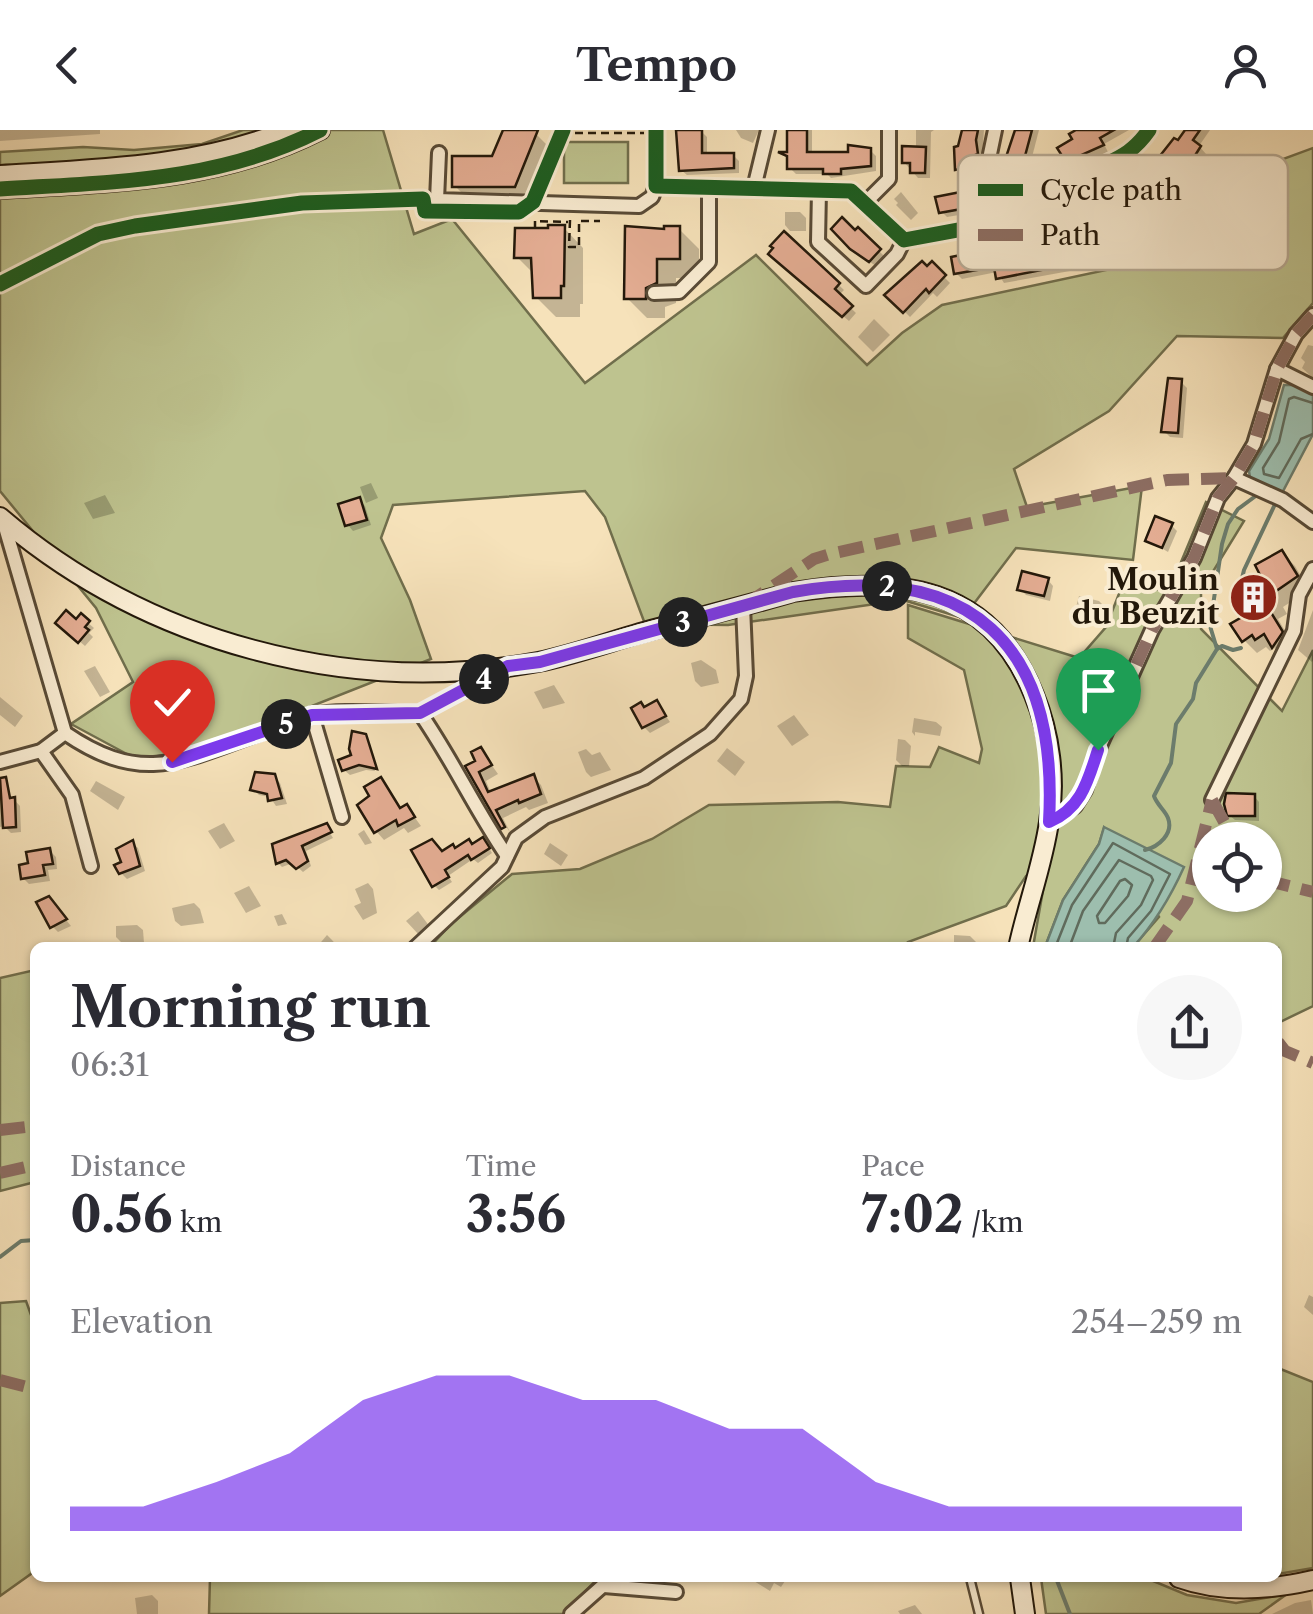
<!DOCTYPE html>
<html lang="en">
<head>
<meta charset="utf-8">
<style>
  :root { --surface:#fff; --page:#f7f7f7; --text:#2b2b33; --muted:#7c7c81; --accent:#7c3aed }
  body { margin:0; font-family:"Libre Caslon Text",serif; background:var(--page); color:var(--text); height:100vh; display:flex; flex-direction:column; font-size:38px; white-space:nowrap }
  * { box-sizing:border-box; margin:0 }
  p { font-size:32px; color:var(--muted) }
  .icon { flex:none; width:55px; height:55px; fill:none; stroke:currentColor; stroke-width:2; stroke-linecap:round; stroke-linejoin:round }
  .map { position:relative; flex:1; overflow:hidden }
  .panel { position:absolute; left:30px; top:812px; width:1252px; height:640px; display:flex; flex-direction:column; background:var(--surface); border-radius:15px; box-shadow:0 2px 8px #0004 }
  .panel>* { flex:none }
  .buttons { position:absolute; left:1192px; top:692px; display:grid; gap:20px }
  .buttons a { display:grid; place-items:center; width:90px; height:90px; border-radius:50%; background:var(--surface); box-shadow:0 2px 8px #0004; font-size:50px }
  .pin { position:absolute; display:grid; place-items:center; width:85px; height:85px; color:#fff; margin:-102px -42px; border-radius:50% 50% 50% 0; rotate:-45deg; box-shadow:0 0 10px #0007 }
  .pin .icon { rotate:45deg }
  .km { position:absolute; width:50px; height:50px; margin:-25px; border-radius:50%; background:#222; color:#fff; font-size:28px; line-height:50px; text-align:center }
  .round { display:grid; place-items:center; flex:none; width:105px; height:105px; border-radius:52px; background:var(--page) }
  .head { display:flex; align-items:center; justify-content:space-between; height:170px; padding:0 40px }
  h1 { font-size:55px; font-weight:800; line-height:75px }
  .stats { display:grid; grid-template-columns:repeat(3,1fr); gap:15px; height:170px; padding:10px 40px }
  .stats div { display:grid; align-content:center }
  .stats b { font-size:50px; font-weight:800 }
  .stats small { font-size:28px; font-weight:400 }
  .stats p { font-size:28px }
  .chart { height:280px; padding:20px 40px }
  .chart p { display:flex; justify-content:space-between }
  .chart svg { width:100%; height:180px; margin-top:10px; fill:var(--accent); opacity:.7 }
  header { display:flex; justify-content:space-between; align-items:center; height:130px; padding:0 40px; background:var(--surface); font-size:45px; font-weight:800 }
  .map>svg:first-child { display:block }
</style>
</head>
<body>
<header><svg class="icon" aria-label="back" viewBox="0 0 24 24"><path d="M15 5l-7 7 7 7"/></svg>Tempo<svg class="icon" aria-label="person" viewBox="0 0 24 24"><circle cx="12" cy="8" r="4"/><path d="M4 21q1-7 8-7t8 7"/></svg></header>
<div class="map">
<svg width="1313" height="1484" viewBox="0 0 1313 1484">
  <rect width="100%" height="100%" fill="#f6e2ba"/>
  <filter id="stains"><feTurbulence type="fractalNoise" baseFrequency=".002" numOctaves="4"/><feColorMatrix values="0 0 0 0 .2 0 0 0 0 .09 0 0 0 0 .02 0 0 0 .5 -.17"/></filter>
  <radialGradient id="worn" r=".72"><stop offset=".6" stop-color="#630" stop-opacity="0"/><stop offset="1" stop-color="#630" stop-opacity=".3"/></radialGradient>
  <g fill="#bec38f" stroke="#706e4c" stroke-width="2.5" fill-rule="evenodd">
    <polygon points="243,0 383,0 414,104 452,89 585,253 756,125 867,235 902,203 942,175 1148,131 1187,134 1219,97 1220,89 1259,38 1313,18 1313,173 1283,208 1177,206 1109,281 1014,339 1027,377 1142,356 1133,430 1016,418 963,488 903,470 728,495 645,494 605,387 585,361 393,375 381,408 410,470 431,529 213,615 138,630 71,594 133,552 96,478 0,361 0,22 83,17 134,20 202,14"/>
    <rect x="564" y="12" width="64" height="41"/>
    <path d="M1206 372 1244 391 1201 461V499L1282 581 1313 520V876L1278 893V818L1133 817 1159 787 1104 698 1099 714 1063 770 1045 817H1033L1045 749 1026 746 1006 776 908 812 909 817 429 818 451 794 512 744 580 739 652 709 709 675 838 672 890 677 896 636 930 637 939 617 979 633 982 619 964 540 908 508V475L1079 528 1106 497 1122 456 1169 461ZM1210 710H1265V765H1210Z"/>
    <polygon points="35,840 35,1052 0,1061 0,848"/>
    <polygon points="26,1171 35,1196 35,1441 0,1466 0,1173"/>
    <polygon points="1278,1238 1313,1252 1313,1438 1278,1444"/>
    <polygon points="210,1448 598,1448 563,1484 209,1484"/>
    <polygon points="1041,1448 1146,1448 1187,1465 1236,1473 1287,1464 1259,1484 1046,1484"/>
  </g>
  <g fill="#9dbeae" stroke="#6c7c6c" stroke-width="2.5">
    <polygon points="1284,255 1294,255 1313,265 1313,304 1282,363 1250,348 1249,341 1269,309"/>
    <path d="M1104 697 1184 737C1170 768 1155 793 1133 817H1045L1063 770 1099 714Z"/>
  </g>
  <g fill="#0003">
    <polygon points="0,0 100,0 100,4 0,11"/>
    <polygon points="507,0 527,0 536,4 549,17 528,69 468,69 455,56 493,28"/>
    <polygon points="679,0 701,1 707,7 707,25 733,25 739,31 739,43 687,45 681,40"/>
    <polygon points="736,0 759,0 753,13 741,8"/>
    <polygon points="789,0 812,0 812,25 850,25 870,20 876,26 876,41 831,48 827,44 796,44 790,38 789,29 784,25 789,24"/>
    <polygon points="916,0 934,0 931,2 930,48 918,48 904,32 916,19"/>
    <polygon points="964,0 984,0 981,41 963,44 958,39"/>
    <polygon points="1017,0 1039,0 1031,31 1013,35 1008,29"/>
    <polygon points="1089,0 1129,0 1104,14 1108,22 1074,36 1068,30"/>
    <polygon points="1188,0 1210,0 1199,16 1206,24 1180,67 1163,54 1142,80 1129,71"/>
    <polygon points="980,61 986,67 989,80 947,87 941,81"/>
    <polygon points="901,62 918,83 911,90 896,75 898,73 894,69"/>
    <polygon points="785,82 800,82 806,88 806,101 790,101 785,95"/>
    <polygon points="564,98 583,118 583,174 580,174 580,187 556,187 536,167 535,145 517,127"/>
    <polygon points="679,99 699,119 699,148 676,148 676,173 665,177 665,188 647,188 627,168 666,102"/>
    <polygon points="858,100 885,127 876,136 858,124 856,103"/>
    <polygon points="1081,101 1087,106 1092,137 1004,153 997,142 962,149 956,143 1034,115 1041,127 1072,123"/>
    <polygon points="785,104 844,160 838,166 856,183 849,191 776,129"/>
    <polygon points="932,135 950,153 937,167 933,163 910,187 888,165"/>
    <polygon points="874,189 890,205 873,222 858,207"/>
    <polygon points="1308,215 1313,216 1313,248 1302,238 1305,232 1301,228"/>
    <polygon points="1181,252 1187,258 1183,308 1170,307 1164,301"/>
    <polygon points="371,353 378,368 366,373 360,357"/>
    <polygon points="105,365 115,383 93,389 84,373"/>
    <polygon points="359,370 365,376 371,395 353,401 348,395"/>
    <polygon points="1171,395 1177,401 1168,422 1148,410"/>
    <polygon points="1282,423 1295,436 1309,460 1283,477 1287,484 1278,489 1294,516 1287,530 1275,518 1270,521 1266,517 1257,523 1244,510 1245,488 1264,446"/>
    <polygon points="1048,450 1053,456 1050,471 1026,465 1020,459"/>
    <polygon points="1079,466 1099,471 1105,477 1101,493 1081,487 1075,481"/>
    <polygon points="1313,480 1313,530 1312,532 1298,520"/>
    <polygon points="81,487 94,498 89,503 93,507 85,516 58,493 76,493"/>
    <polygon points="701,530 716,540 719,553 701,557 695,551 691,533"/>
    <polygon points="95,536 110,562 100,567 84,541"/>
    <polygon points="554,555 565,573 543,579 534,562"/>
    <polygon points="0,567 23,586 15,597 0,585"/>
    <polygon points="657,573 670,592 650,603 644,597 645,580"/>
    <polygon points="794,585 809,605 792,616 777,596"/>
    <polygon points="914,588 936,592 942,597 940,606 915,602 915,606 912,602"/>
    <polygon points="364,607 375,641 366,640 350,645 344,640"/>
    <polygon points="898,609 905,610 911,616 909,636 902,636 896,630"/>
    <polygon points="727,618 745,632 735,646 717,631"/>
    <polygon points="586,619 592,625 600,622 611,640 591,647 586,642 578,622"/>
    <polygon points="481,620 498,644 486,651 491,663 533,647 541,655 548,673 529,680 526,677 503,688 511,704 468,637 478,632"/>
    <polygon points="274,647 280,653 287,674 276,676 270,667 259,665 253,659"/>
    <polygon points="381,650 402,680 407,677 421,696 408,703 404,698 384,710 376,701 373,667"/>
    <polygon points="96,651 125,667 118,680 90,661"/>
    <polygon points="7,662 20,676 21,702 11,703 4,696 0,697 0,663"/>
    <polygon points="1254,666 1259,672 1259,691 1235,690 1229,685"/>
    <polygon points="224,693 235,711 220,719 208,701"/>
    <polygon points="327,698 333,708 306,721 311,736 303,742 293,733 282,737 278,733"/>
    <polygon points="364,700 372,713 365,715 358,704"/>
    <polygon points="132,713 138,718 145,741 127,749 121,743"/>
    <polygon points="550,713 568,725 561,736 544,724"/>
    <polygon points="487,715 492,723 478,733 473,729 448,746 452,752 439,760 434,755 442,724"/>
    <polygon points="50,721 56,727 57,739 48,740 50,751 29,754 23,748"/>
    <polygon points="368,753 373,759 377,783 363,790 354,776 361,773 355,759"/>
    <polygon points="249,756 261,776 246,783 234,763"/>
    <polygon points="194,773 200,779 204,793 181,796 175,791 172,778"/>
    <polygon points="54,775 71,796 58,802 52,796"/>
    <polygon points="418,781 430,797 420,806 406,791"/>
    <polygon points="282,784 287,794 278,796 274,786"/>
    <polygon points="137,795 143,800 144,813 122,813 116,807 116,796"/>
    <polygon points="327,805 332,810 339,818 316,818"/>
    <polygon points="954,805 970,806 976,812 976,818 954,818"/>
    <polygon points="1309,1165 1313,1167 1313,1185 1304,1177"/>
    <polygon points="749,1448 787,1448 781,1457 774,1453 770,1461"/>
    <polygon points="152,1465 158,1471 158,1484 137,1484 135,1468"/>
    <polygon points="1311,1470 1313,1484 1272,1484 1295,1473"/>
    <polygon points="915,1475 922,1484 900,1484 898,1481"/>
  </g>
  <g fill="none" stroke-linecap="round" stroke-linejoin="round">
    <g stroke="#606b5c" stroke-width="2.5">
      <polyline points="1313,273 1294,267 1289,269 1279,312 1263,338 1264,344 1279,348 1301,309 1313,304"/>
      <polygon points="1125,749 1132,755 1128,766 1105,793 1099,793 1097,786 1120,751"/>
      <polyline points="1055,818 1072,775 1113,713 1170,744 1151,781 1128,808 1126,818"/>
      <polyline points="1069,818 1083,781 1119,730 1151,746 1153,750 1141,775 1116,803 1113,818"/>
    </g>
    <g stroke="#6c7c6c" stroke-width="4">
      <polyline points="1240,457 1244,440 1277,370"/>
      <polyline points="1217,519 1222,516 1233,520 1241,518"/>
      <path d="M1145 720C1158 717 1174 704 1168 688 1165 680 1157 675 1154 666L1171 633 1176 594 1193 569 1196 553 1217 519 1210 496 1222 414 1228 394 1238 379 1257 365"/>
      <polyline points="0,1127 21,1111 35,1110"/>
      <polyline points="1056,1448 1070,1484"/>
    </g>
  </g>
  <g fill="#e4ad93" stroke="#23180a" stroke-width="2.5">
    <polygon points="503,0 538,0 515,57 452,57 452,26 492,26"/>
    <polygon points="676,0 702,0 702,23 734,23 734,38 679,41"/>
    <polygon points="787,0 807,0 807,22 848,22 848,15 871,18 871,36 841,39 841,44 823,44 823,39 787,39 787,26 778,22 787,22"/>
    <polygon points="962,0 978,0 976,10 978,24 975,25 976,36 955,40 954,17 958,16"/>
    <polygon points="1015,0 1032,0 1025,26 1005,30"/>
    <polygon points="1076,0 1114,0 1100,8 1104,15 1066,32 1057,18 1072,9 1069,4"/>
    <polygon points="1185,0 1200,0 1193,10 1201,16 1172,62 1155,50 1135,76 1119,64 1135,48 1140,51 1174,8 1178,10"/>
    <polygon points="902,16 926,17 925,43 910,43 910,33 902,33"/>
    <polygon points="981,58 984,75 939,83 935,67"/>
    <polygon points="842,87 855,100 858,97 881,119 869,132 850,119 831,99"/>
    <polygon points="548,95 565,95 564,156 561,156 561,168 533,168 531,128 514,128 515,98 548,98"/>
    <polygon points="625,96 664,99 664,96 680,96 680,129 657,129 657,153 646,158 646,169 624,169"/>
    <polygon points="1082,98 1087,131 996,149 994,137 954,144 951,127 1023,112 1035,112 1037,125 1069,121 1067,101"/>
    <polygon points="784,101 840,153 835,159 853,176 842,187 768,124 773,118 770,116"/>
    <polygon points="922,131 927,136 932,131 946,145 929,163 926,159 903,183 884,165"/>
    <polygon points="1168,248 1182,249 1178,303 1161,302"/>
    <polygon points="360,367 367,390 345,396 338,374"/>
    <polygon points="1155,386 1173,393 1162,418 1145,411"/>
    <polygon points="1282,420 1298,446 1272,464 1275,470 1267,476 1283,502 1272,518 1264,504 1255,510 1252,505 1242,512 1230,494 1242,487 1232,462 1260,445 1255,435"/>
    <polygon points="1022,441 1049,448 1044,466 1017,460"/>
    <polygon points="66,480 76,489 81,483 90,491 85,497 89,500 78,513 55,493"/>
    <polygon points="657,570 666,586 642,598 631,578 641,572 644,577"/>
    <polygon points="352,601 366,604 377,639 359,635 342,641 338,630 351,625 349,619"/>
    <polygon points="481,617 492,635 479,642 488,662 534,644 541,664 519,673 518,670 496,680 505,697 501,699 465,636 475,631 471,622"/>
    <polygon points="255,642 275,644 282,668 268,671 267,664 250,660"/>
    <polygon points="6,647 10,668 15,667 16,697 3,698 0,648"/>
    <polygon points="381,647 400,678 407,674 415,687 398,696 396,690 374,703 357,675 369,666 364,657"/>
    <polygon points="1226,663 1255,664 1255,686 1227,686 1224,674"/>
    <polygon points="327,693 332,702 302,716 308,731 296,739 286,730 276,734 272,714"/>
    <polygon points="483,707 490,718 471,730 468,725 445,740 449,747 432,757 411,720 432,709 442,721 453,714 455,718 469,709 472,714"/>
    <polygon points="133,710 140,736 119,744 114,735 121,732 116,719"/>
    <polygon points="50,718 53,734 43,735 45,745 21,749 19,735 28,733 26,722"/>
    <polygon points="49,766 67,789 50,798 36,772"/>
  </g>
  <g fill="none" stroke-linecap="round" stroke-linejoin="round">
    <defs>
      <polyline id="lane" points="970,1448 979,1484"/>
      <g id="street">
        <path d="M656 0V56L851 61 904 110 1039 85C1058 76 1065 59 1082 47 1110 29 1128 30 1149 0"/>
        <polyline points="995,0 990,24 1003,90"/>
        <polyline points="439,23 437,70 639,76 652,67 656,56"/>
        <polyline points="754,58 768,0"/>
        <polyline points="819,60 818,112 866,156 897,124 904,110"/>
        <polyline points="865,73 889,49 889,0"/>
        <polyline points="654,163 679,162 709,132 709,58"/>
        <polyline points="1277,239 1313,257"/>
        <polyline points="1234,348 1283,370 1313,392"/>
        <path d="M3 390 65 603C145 658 186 629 268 600 282 595 297 588 312 585 345 579 385 584 420 583"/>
        <path d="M502 539 420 583C452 629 475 679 507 726"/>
        <polyline points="312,585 342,687"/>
        <polyline points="41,621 72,665 91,736"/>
        <polyline points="0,632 41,621 65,603"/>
        <polyline points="1212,670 1294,501 1299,465 1313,439"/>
        <polyline points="1049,692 1075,676 1085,660 1098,620 1152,500 1194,428 1218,368 1234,348 1254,314 1277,239 1296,204 1313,185"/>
        <polyline points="415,818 502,737 516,708 545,687 644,648 710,604 741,569 746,546 743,476"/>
        <polyline points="604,1456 676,1462"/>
        <polyline points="571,1484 607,1452"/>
      </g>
      <g id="secondary">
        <path d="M0 45C98 39 196 37 288 0"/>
        <path d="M0 59C112 52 218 52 320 0"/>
        <path d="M0 387C146 512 348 567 538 532 572 525 606 513 640 503 691 489 742 477 793 462 899 445 990 455 1034 565 1050 603 1056 650 1049 692 1043 734 1027 776 1018 818"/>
        <polyline points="1020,1448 1025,1484"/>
        <path d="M1179 1448C1221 1463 1270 1460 1313 1450"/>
      </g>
    </defs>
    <use href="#lane" stroke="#584a36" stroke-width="11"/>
    <use href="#street" stroke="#584a36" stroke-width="18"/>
    <use href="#secondary" stroke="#23180a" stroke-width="22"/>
    <g stroke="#23180a" stroke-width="2.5" stroke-dasharray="8 5" stroke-linecap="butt">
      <polyline points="562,3 644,3"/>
      <polyline points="570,90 569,117 579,117 579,91 600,91"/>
      <polyline points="535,99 535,91 568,92"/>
    </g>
    <use href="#lane" stroke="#f9ecd2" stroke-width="6"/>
    <use href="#street" stroke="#f9ecd2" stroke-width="12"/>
    <use href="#secondary" stroke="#f9ecd2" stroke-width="18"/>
    <g stroke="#8d6e63" stroke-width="12" stroke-dasharray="25 12" stroke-linecap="butt">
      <polyline points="743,476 814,429 830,424 1167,350 1234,348"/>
      <polyline points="1212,670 1234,710"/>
      <polyline points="1049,692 1075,676 1085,660 1098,620 1152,500 1194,428 1218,368 1234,348 1254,314 1277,239 1296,204 1313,185"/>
      <polyline points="1265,750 1313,762"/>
      <polyline points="1154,818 1187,771 1212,670"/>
      <polyline points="1278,912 1285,921 1313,933"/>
      <polyline points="0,1000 35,996"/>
      <polyline points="0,1043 35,1035"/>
      <polyline points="0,1250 35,1259"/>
    </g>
    <defs>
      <g id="cycleway">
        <path d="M656 0V56L851 61 904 110 1039 85C1058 76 1065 59 1082 47 1110 29 1128 30 1149 0"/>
        <path d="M0 59C112 52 218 52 320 0"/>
        <polyline points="0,154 98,104 135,96 302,73 423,69 425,81 519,82 533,72 563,0"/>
      </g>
    </defs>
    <use href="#cycleway" stroke="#f9ecd2" stroke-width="21"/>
    <use href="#cycleway" stroke="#1b5e20" stroke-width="15"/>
  </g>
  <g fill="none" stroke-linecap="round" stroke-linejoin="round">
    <defs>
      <path id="route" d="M172 632 312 585 420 583 508 536 540 532 793 462C970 431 1059 514 1049 692 1082 678 1088 650 1098 620"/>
    </defs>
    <use href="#route" stroke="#fff" stroke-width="20"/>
    <use href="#route" stroke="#7c3aed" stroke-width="12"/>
  </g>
  <defs>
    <symbol id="building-disc" viewBox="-11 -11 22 22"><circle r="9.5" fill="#8f2418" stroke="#f9ecd2"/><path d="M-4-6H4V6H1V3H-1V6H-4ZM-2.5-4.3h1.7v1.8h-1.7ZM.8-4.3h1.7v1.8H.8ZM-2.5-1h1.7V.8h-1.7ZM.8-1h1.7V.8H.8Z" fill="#fff"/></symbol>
  </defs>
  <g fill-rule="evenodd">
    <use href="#building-disc" x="1226" y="440" width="55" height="55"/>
  </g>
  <g text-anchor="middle" stroke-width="8" stroke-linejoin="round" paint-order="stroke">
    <g font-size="30" font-weight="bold" fill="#23180a" stroke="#f9ecd2" text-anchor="end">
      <text x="1219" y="460">Moulin<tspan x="1219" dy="34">du Beuzit</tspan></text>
    </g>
  </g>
  <rect x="958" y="25" width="330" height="115" rx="15" fill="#f9ecd2" stroke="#b9ac96" stroke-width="2.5"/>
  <rect x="978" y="54" width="45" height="12" fill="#1b5e20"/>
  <rect x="978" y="99" width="45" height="12" fill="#8d6e63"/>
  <g font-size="28" fill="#23180a">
    <text x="1040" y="70">Cycle path</text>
    <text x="1040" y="115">Path</text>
  </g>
  <rect width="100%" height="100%" filter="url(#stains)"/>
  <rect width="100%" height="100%" fill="url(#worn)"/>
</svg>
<div class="buttons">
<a><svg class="icon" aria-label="locate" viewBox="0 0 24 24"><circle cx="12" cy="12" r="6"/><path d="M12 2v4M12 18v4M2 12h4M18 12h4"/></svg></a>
</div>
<div class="pin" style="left:1098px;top:620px;background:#1e9e55"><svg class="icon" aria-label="arrive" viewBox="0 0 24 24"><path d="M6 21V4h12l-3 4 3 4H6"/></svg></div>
<div class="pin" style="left:172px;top:632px;background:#d93025"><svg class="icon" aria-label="check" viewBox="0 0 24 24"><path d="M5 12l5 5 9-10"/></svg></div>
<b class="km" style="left:887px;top:456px">2</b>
<b class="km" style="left:683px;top:492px">3</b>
<b class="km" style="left:484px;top:549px">4</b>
<b class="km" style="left:286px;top:594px">5</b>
<section class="panel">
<div class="head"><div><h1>Morning run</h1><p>06:31</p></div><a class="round"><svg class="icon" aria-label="share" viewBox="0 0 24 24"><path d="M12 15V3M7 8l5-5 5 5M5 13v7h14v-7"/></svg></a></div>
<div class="stats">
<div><p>Distance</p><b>0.56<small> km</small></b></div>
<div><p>Time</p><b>3:56</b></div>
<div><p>Pace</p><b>7:02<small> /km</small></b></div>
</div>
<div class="chart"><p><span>Elevation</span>254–259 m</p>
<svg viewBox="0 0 160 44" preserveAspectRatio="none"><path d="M0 44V38L10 38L20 32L30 25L40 12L50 6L60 6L70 12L80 12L90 19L100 19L110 32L120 38L130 38L140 38L150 38L160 38V44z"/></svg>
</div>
</section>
</div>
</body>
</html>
